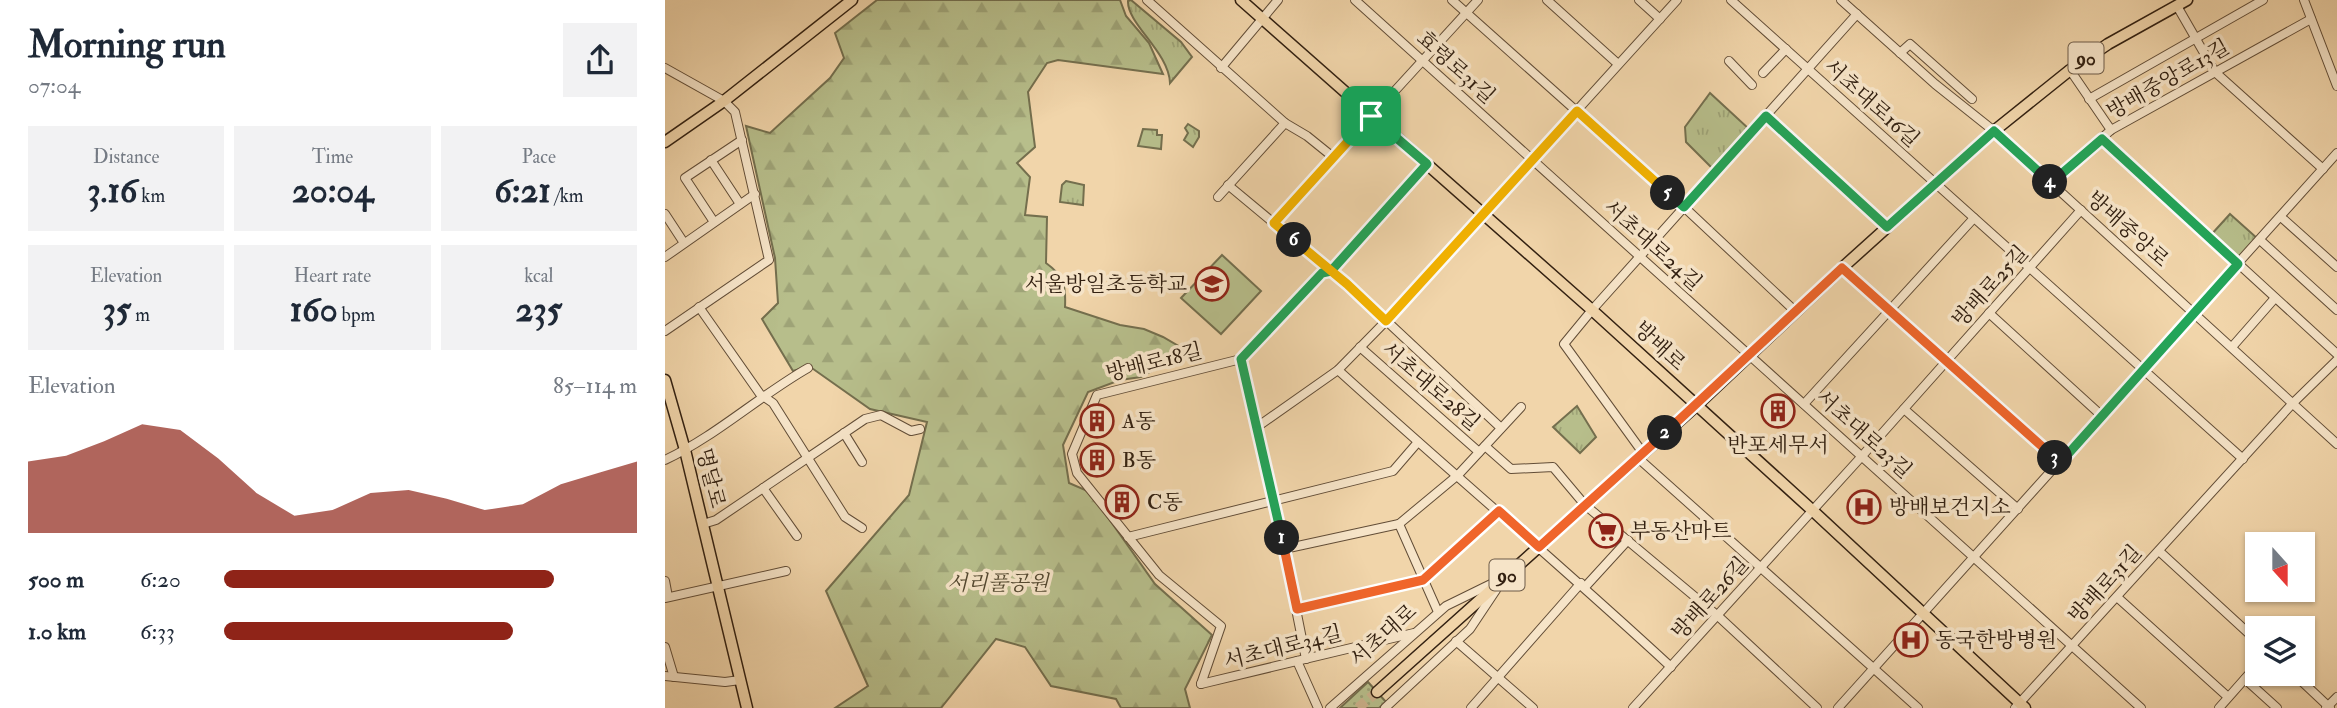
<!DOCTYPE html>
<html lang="en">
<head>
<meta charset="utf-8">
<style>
  :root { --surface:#fff; --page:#f2f2f3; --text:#1f2937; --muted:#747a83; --accent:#8f2418 }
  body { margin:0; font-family:"IM FELL Double Pica","Noto Serif KR",serif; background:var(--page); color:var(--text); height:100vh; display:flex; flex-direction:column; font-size:26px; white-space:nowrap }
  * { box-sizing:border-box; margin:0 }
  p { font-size:23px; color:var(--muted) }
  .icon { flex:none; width:38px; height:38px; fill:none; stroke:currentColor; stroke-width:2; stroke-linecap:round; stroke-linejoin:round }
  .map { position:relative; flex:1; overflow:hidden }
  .side { display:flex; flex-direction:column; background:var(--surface); width:665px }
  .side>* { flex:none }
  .needle { width:46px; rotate:159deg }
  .controls { position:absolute; left:1580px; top:532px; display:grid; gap:14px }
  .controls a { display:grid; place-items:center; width:70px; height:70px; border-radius:0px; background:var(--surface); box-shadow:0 2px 5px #0004; font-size:35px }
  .pin { position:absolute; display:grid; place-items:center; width:60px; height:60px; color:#fff; margin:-30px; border-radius:14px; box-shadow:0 4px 10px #0006 }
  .km { position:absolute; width:35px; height:35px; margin:-18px; border-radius:50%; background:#222; color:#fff; font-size:19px; line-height:35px; text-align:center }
  .round { display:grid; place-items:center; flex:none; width:74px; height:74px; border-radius:0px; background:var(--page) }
  .overview { display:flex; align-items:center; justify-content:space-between; height:119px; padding:0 28px }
  h1 { font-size:38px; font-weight:700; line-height:52px }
  .stats { display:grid; grid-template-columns:repeat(3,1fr); gap:10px; height:119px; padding:7px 28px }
  .stats div { display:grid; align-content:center; border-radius:0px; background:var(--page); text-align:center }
  .stats b { font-size:35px; font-weight:700 }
  .stats small { font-size:19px; font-weight:400 }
  .stats p { font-size:19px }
  .chart { height:196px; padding:14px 28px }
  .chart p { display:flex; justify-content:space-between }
  .chart svg { width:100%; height:126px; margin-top:7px; fill:var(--accent); opacity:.7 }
  ul { padding:0 28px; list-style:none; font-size:23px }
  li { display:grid; grid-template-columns:112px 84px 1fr; align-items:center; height:52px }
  li i { height:18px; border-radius:9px; background:var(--accent) }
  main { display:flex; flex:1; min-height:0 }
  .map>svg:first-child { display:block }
</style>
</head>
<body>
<main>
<section class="side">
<div class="overview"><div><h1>Morning run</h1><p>07:04</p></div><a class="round"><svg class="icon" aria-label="share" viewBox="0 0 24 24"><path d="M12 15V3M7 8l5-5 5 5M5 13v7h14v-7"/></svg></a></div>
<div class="stats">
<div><p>Distance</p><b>3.16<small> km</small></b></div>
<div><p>Time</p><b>20:04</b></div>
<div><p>Pace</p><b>6:21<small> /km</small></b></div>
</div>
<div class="stats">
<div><p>Elevation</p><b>35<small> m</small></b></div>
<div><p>Heart rate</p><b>160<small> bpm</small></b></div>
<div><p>kcal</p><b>235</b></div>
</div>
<div class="chart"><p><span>Elevation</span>85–114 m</p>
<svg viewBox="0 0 160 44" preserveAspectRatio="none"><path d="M0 44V19L10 17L20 12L30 6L40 8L50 18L60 30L70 38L80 36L90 30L100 29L110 32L120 36L130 34L140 27L150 23L160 19V44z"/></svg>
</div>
<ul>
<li><b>500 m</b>6:20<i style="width:80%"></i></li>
<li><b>1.0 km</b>6:33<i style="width:70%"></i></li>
</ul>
</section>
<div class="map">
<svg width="1672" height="708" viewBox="0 0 1672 708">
  <defs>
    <pattern id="grass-tufts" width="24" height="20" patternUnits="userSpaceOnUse" patternTransform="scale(1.75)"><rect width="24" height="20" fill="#b7be8b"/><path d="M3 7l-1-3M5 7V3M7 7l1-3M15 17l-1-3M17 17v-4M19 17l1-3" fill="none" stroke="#9ea377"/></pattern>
    <pattern id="forest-firs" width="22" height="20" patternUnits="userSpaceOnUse" patternTransform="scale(1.75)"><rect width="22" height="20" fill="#b7be8b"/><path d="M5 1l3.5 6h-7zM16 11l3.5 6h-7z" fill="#9ea377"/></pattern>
    <pattern id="garden-dots" width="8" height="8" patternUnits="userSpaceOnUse" patternTransform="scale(1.75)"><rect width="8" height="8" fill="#b7be8b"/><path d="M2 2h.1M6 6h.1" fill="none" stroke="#9ea377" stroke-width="1.8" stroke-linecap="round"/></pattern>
  </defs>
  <rect width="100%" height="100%" fill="#f1d5aa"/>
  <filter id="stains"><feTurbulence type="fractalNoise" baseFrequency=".00286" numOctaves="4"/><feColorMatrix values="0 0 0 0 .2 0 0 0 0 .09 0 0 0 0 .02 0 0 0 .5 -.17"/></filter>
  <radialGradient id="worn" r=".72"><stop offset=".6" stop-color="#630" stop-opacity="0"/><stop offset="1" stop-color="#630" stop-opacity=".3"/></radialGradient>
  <g fill="url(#grass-tufts)" stroke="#746f4e" stroke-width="2">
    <path d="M466 0 516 42 527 57 505 83C504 52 462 24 463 1Z"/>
    <polygon points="1045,93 1084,129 1047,168 1021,142 1020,127"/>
    <polygon points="523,124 534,131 534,137 528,147 519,140 523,133 520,128"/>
    <polygon points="478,129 492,130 492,135 497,135 496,149 473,146"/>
    <polygon points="401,181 419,185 418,205 395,202 397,185"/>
    <polygon points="1565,214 1593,239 1573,261 1545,236"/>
    <polygon points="912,406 931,437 915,453 888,427"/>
  </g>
  <path fill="url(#forest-firs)" stroke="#746f4e" stroke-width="2" d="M212 0H455L461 16 484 43 498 74 393 60 382 63 363 92 370 147 352 163 365 177 360 215 382 217 381 263C399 276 401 285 400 307L455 325 479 329 498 337 522 351 476 377 455 380 423 392 398 445 404 483 425 492 490 584 547 635 520 689 525 708H456L451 699 386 686 360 647 331 639 276 708H170L203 686 161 591 244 495 262 422 205 409 144 366 128 371 97 319 113 303 110 258 81 126 105 133 165 78 179 58 170 33Z"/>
  <polygon fill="url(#garden-dots)" stroke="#746f4e" stroke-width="2" points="703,682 721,702 714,708 675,708"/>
  <polygon fill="#b7be8b" stroke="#746f4e" stroke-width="2" points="557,255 596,291 556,334 516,298"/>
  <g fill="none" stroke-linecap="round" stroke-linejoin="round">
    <polyline stroke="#cbb18b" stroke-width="10" stroke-dasharray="10 5" stroke-linecap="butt" points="693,708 712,692"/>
    <defs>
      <g id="minor">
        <polyline points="482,0 620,123 642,136 668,157"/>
        <polyline points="690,0 1476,708"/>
        <polyline points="787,0 1019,207 1131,312"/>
        <polyline points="882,0 953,64"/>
        <polyline points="974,0 995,19"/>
        <polyline points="1066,0 1578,459"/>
        <polyline points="1176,0 1270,84 1329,131 1672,444"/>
        <polyline points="1639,0 1672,86"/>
        <polyline points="1512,6 1550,72 1658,169"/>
        <polyline points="1235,53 1245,44 1307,99"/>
        <polyline points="1064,61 1087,85"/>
        <polyline points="0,68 59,101 70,112 104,260 0,331"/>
        <polyline points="556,68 613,0"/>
        <polyline points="1405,70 1446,130"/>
        <polyline points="1098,73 1121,49"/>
        <polyline points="1424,99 1598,0"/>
        <polyline points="1101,116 1222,227"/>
        <polyline points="1437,139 1672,354"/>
        <polyline points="46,160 75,204"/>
        <polyline points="1386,183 1446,130 1646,19"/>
        <polyline points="563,185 682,284 836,428"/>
        <polyline points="553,197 620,123"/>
        <polyline points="0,214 19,243"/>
        <polyline points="1616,217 1672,267"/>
        <polyline points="49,222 20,178 77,140"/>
        <polyline points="609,223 813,0"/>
        <polyline points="1595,240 1672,310"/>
        <polyline points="0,257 90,194"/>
        <polyline points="1177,268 1395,463"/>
        <polyline points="34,307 95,394 108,403 180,517 197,528"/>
        <polyline points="1324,313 1437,416"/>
        <polyline points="695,347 814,452"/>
        <polyline points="1567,347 1610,298"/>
        <polyline points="576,359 619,549 641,659"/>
        <path d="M673 370C783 470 897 566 1006 667"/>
        <polyline points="1139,404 1309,218"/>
        <polyline points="1239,409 1353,509"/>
        <polyline points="592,427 673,370 721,321 1012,0"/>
        <polyline points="179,433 197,462"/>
        <polyline points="820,446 846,469 888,467 920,505 1053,616 1152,708"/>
        <polyline points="978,453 899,344 927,310 1192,14"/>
        <polyline points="973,458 1253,708"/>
        <path d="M0 460C51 436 94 396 143 368"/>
        <polyline points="98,488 132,536"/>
        <polyline points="38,524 51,520 200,419 216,415 246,431 255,429"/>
        <polyline points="734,524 773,612"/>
        <polyline points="463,537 728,471 753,442"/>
        <polyline points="619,549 734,524 793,475 856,407"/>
        <polyline points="1494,551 1592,641"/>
        <polyline points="0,581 3,597"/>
        <polyline points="920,587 963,540"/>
        <polyline points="1452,597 1563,697"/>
        <polyline points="0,598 121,571"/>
        <polyline points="632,609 758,580 834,511"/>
        <polyline points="791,641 868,708"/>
        <polyline points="0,647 9,677"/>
        <polyline points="632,661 653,708"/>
        <polyline points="1629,674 1665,708"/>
        <polyline points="0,676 60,682 75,680"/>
        <polyline points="1580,679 1612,708"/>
        <polyline points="536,684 556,626 494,575 412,473 407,454 432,395 576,359 657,273 666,271 762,164"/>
        <polyline points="536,684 749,633"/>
        <polyline points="665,708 781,606 832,581"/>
        <polyline points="720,708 805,629 831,590"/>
        <polyline points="806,708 916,583"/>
        <polyline points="968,708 1197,456 1416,210"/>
        <polyline points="1173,708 1672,153"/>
        <polyline points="1350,708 1628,403 1672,360"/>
        <polyline points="1554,708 1592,665"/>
        <polyline points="1661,708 1672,697"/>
      </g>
      <g id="major">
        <polyline points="576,0 927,310 1147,510 1360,708"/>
        <polyline points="0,142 59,101 187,0"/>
        <polyline points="0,380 20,450 82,708"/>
        <polyline points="712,692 1031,406 1177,268 1329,131 1405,70 1443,44 1522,0"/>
      </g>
    </defs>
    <use href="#minor" stroke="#624d37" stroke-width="10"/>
    <use href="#major" stroke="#322011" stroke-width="13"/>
    <use href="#minor" stroke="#f6e4c8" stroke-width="8"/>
    <use href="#major" stroke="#f1d5aa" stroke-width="10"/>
  </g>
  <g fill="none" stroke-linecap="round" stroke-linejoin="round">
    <defs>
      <polyline id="split-1" points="617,538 576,359 657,273 666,271 762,164 706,116"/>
      <polyline id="split-2" points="617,538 632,609 758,580 834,511 874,547 1000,433"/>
      <polyline id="split-3" points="1000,433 1177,268 1390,458"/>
      <polyline id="split-4" points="1385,182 1386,183 1437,139 1573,264 1395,463 1390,458"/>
      <polyline id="split-5" points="1003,193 1019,207 1101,116 1222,227 1329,131 1385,182"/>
      <polyline id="split-6" points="629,240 682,284 721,321 912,111 1003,193"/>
      <polyline id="split-7" points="629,240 609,223 706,116"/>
    </defs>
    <use href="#split-1" stroke="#fff" stroke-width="14"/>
    <use href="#split-2" stroke="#fff" stroke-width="14"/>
    <use href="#split-3" stroke="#fff" stroke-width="14"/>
    <use href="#split-4" stroke="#fff" stroke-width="14"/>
    <use href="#split-5" stroke="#fff" stroke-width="14"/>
    <use href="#split-6" stroke="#fff" stroke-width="14"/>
    <use href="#split-7" stroke="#fff" stroke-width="14"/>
    <use href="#split-1" stroke="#22a559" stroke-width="9"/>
    <use href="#split-2" stroke="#f0652b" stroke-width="9"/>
    <use href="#split-3" stroke="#f0652b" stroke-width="9"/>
    <use href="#split-4" stroke="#22a559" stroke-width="9"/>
    <use href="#split-5" stroke="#22a559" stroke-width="9"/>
    <use href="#split-6" stroke="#f5b400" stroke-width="9"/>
    <use href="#split-7" stroke="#f5b400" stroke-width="9"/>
  </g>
  <defs>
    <symbol id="school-ring" viewBox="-11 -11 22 22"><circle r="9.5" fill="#f6e4c8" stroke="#8f2418" stroke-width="1.5"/><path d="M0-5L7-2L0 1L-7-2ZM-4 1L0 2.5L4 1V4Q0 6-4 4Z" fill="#8f2418"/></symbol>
    <symbol id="building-ring" viewBox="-11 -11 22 22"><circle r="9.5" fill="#f6e4c8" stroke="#8f2418" stroke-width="1.5"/><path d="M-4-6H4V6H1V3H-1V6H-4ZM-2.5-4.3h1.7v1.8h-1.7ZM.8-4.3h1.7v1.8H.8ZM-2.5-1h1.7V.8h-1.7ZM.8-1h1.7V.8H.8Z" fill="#8f2418"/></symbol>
    <symbol id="hospital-ring" viewBox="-11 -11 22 22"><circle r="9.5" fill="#f6e4c8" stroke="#8f2418" stroke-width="1.5"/><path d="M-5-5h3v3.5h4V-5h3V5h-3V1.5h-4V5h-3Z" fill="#8f2418"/></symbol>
    <symbol id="supermarket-ring" viewBox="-11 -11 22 22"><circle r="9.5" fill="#f6e4c8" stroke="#8f2418" stroke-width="1.5"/><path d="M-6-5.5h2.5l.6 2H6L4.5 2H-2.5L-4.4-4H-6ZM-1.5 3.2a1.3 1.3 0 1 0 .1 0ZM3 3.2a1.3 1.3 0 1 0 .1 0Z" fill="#8f2418"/></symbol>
  </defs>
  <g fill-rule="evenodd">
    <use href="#school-ring" x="528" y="265" width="38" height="38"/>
    <use href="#building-ring" x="1094" y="392" width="38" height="38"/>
    <use href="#building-ring" x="413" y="402" width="38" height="38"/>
    <use href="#building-ring" x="413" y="441" width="38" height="38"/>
    <use href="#building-ring" x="438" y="483" width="38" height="38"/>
    <use href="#hospital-ring" x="1180" y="488" width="38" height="38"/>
    <use href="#supermarket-ring" x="922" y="512" width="38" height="38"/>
    <use href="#hospital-ring" x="1227" y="621" width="38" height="38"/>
  </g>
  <g text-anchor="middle" stroke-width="7" stroke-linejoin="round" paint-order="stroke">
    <g fill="#f6e4c8" stroke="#6d5b48" stroke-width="2">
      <rect x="1403.5" y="42.5" width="35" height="31" rx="5"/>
      <rect x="824.5" y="559.5" width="35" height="31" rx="5"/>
    </g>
    <g font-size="19" font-weight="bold" fill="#322011">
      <text x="1421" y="65">90</text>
      <text x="842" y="582">90</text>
    </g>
    <g font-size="21" fill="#322011" stroke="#f6e4c8">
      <text transform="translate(791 67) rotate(42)" y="7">효령로31길</text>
      <text transform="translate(1503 79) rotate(-30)" y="7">방배중앙로13길</text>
      <text transform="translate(1207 103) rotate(42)" y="7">서초대로16길</text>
      <text transform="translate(1463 229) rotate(42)" y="7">방배중앙로</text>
      <text transform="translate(988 245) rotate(42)" y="7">서초대로24길</text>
      <text transform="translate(1325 286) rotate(-48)" y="7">방배로25길</text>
      <text transform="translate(995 346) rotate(43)" y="7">방배로</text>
      <text transform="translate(489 362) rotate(-14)" y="7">방배로18길</text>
      <text transform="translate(766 386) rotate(41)" y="7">서초대로28길</text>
      <text transform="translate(1199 434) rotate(42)" y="7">서초대로23길</text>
      <text transform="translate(46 478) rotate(76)" y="7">명달로</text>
      <text transform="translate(1440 584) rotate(-48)" y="7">방배로31길</text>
      <text transform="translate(1045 598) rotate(-48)" y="7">방배로26길</text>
      <text transform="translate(718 635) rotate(-42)" y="7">서초대로</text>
      <text transform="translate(618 647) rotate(-14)" y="7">서초대로34길</text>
    </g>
    <g font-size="21" fill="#322011" stroke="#f6e4c8" text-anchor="start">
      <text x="522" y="291" text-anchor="end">서울방일초등학교</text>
      <text x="457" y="428">A동</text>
      <text x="1113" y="452" text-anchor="middle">반포세무서</text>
      <text x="457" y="467">B동</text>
      <text x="482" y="509">C동</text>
      <text x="1224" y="514">방배보건지소</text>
      <text x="965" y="538">부동산마트</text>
      <text x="1270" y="647">동국한방병원</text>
    </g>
    <g font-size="21" font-style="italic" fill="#534830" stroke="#f6e4c8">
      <text x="333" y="590">서리풀공원</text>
    </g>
  </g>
  <rect width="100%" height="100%" filter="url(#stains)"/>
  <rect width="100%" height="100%" fill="url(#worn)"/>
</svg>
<div class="controls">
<a><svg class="needle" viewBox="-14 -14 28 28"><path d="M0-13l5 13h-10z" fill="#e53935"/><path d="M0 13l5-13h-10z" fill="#747a83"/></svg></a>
<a><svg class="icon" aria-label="layers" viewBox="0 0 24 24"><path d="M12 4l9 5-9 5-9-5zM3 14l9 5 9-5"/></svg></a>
</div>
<div class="pin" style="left:706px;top:116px;background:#1e9e55"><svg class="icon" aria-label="arrive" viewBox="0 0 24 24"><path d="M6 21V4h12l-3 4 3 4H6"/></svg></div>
<b class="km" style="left:617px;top:538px">1</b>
<b class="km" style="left:1000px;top:433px">2</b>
<b class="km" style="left:1390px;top:458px">3</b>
<b class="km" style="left:1385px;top:182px">4</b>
<b class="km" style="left:1003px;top:193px">5</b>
<b class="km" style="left:629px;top:240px">6</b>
</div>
</main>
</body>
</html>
